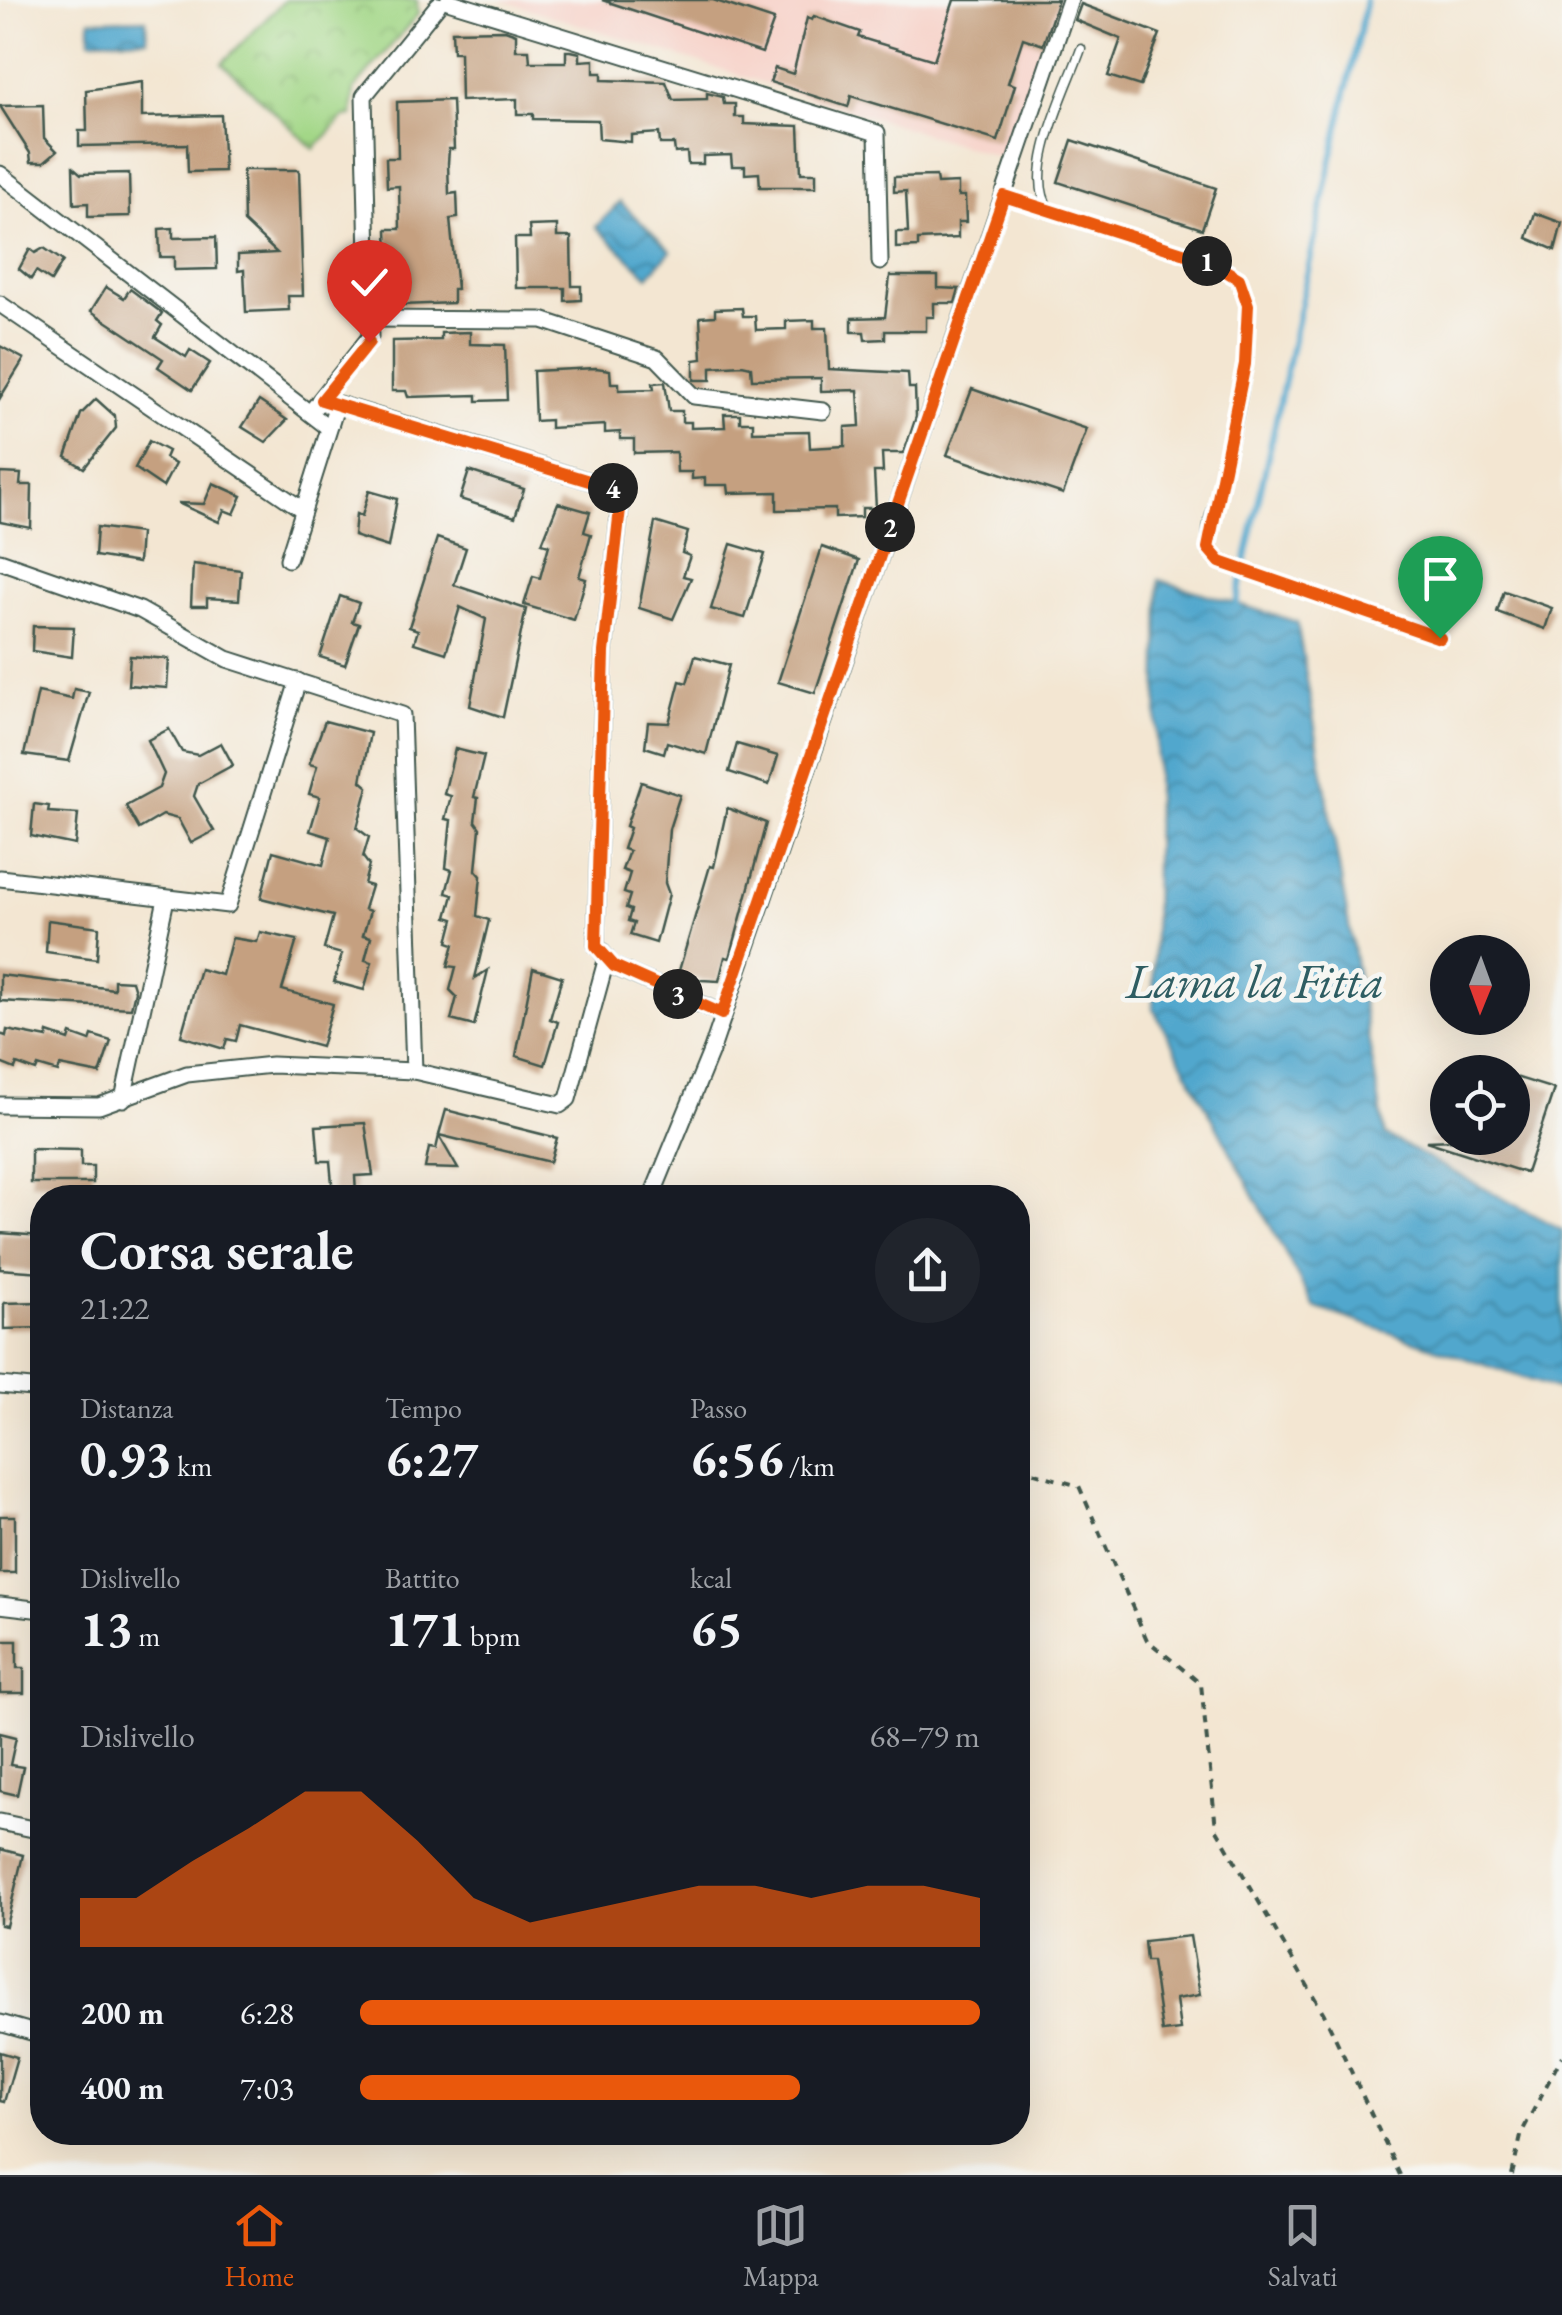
<!DOCTYPE html>
<html lang="it">
<head>
<meta charset="utf-8">
<style>
  :root { --surface:#171b24; --page:#20242c; --text:#f1f3f6; --muted:#9ea1a6; --line:#363941; --accent:#ea580c }
  body { margin:0; font-family:"EB Garamond",serif; background:var(--page); color:var(--text); height:100vh; display:flex; flex-direction:column; font-size:38px; white-space:nowrap }
  * { box-sizing:border-box; margin:0 }
  p { font-size:32px; color:var(--muted) }
  .icon { flex:none; width:55px; height:55px; fill:none; stroke:currentColor; stroke-width:2; stroke-linecap:round; stroke-linejoin:round }
  .map { position:relative; flex:1; overflow:hidden }
  .details { position:absolute; left:30px; top:1185px; width:1000px; height:960px; display:flex; flex-direction:column; background:var(--surface); border-radius:40px; box-shadow:0 10px 40px #0002 }
  .details>* { flex:none }
  .needle { width:65px; rotate:181deg }
  .fabs { position:absolute; left:1430px; top:935px; display:grid; gap:20px }
  .fabs a { display:grid; place-items:center; width:100px; height:100px; border-radius:50%; background:var(--surface); box-shadow:0 10px 40px #0002; font-size:50px }
  .pin { position:absolute; display:grid; place-items:center; width:85px; height:85px; color:#fff; margin:-102px -42px; border-radius:50% 50% 50% 0; rotate:-45deg; box-shadow:0 0 10px #0007 }
  .pin .icon { rotate:45deg }
  .km { position:absolute; width:50px; height:50px; margin:-25px; border-radius:50%; background:#222; color:#fff; font-size:28px; line-height:50px; text-align:center }
  .round { display:grid; place-items:center; flex:none; width:105px; height:105px; border-radius:52px; background:var(--page) }
  .head { display:flex; align-items:center; justify-content:space-between; height:170px; padding:0 50px }
  h1 { font-size:55px; font-weight:700; line-height:75px }
  .figures { display:grid; grid-template-columns:repeat(3,1fr); gap:15px; height:170px; padding:10px 50px }
  .figures div { display:grid; align-content:center }
  .figures b { font-size:50px; font-weight:700 }
  .figures small { font-size:28px; font-weight:400 }
  .figures p { font-size:28px }
  .chart { height:280px; padding:20px 50px }
  .chart p { display:flex; justify-content:space-between }
  .chart svg { width:100%; height:180px; margin-top:10px; fill:var(--accent); opacity:.7 }
  ul { padding:0 50px; list-style:none; font-size:32px }
  li { display:grid; grid-template-columns:160px 120px 1fr; align-items:center; height:75px }
  li i { height:25px; border-radius:12px; background:var(--accent) }
  .tabs { display:flex; justify-content:space-around; align-items:center; height:140px; border-top:2px solid var(--line); background:var(--surface); font-size:28px; color:var(--muted) }
  .tabs a { display:grid; justify-items:center; gap:5px }
  .tabs .selected { color:var(--accent) }
  .map>svg:first-child { display:block }
</style>
</head>
<body>
<div class="map">
<svg width="1562" height="2175" viewBox="0 0 1562 2175">
  <defs>
    <pattern id="park-crowns" width="20" height="18" patternUnits="userSpaceOnUse" patternTransform="scale(2.5)"><rect width="20" height="18" fill="#a3d787"/><path d="M2 6a3 3 0 1 1 6 0M12 15a3 3 0 1 1 6 0" fill="none" stroke="#8cb975"/></pattern>
    <pattern id="water-waves" width="16" height="10" patternUnits="userSpaceOnUse" patternTransform="scale(2.5)"><rect width="16" height="10" fill="#51a7cd"/><path d="M0 5q4-4 8 0t8 0" fill="none" stroke="#4389a7"/></pattern>
  </defs>
  <rect width="100%" height="100%" fill="#f6f6f2"/>
  <filter id="ink" filterUnits="userSpaceOnUse"><feTurbulence type="fractalNoise" baseFrequency=".01" numOctaves="2"/><feDisplacementMap in="SourceGraphic" scale="20" xChannelSelector="R" yChannelSelector="G"/><feConvolveMatrix kernelMatrix="1 2 1 2 8 2 1 2 1" color-interpolation-filters="sRGB"/></filter>
  <filter id="wash" filterUnits="userSpaceOnUse"><feTurbulence type="fractalNoise" baseFrequency=".0048" numOctaves="4" result="noise"/><feDisplacementMap in="SourceGraphic" scale="40" xChannelSelector="R" yChannelSelector="G"/><feGaussianBlur stdDeviation="2.25" result="paint"/><feColorMatrix in="noise" values="0 0 0 0 0 0 0 0 0 0 0 0 0 0 0 0 0 1.4 0 .05"/><feComposite in="paint" operator="in"/></filter>
  <g filter="url(#wash)">
    <rect width="100%" height="100%" fill="#f3e6d2"/>
    <polygon fill="#f7d1c8" points="501,0 1061,0 1008,160"/>
    <polygon fill="url(#park-crowns)" stroke="#618a5e" stroke-width="2.5" points="285,0 417,0 418,14 354,89 352,116 344,117 314,149 222,63"/>
    <g fill="url(#water-waves)" stroke="#387280" stroke-width="2.5">
      <polygon points="146,19 147,39 90,40 90,20"/>
      <polygon points="620,202 671,251 648,276 596,227"/>
      <polygon points="1159,580 1297,622 1385,1135 1562,1230 1562,1391 1314,1307 1153,1008"/>
    </g>
    <g fill="none" stroke-linecap="round" stroke-linejoin="round">
      <polyline stroke="#51a7cd" stroke-width="6" points="1235,610 1366,0"/>
    </g>
    <g id="blocks">
      <g fill="#c5a080">
        <polygon points="602,0 713,0 774,20 762,53"/>
        <polygon points="954,0 1058,0 1043,45 1023,38 1008,83 1015,85 998,141 851,96 848,107 770,82 775,68 793,74 807,18 812,20 814,16 860,32 858,37 934,60"/>
        <polygon points="1081,4 1160,34 1140,86 1108,76 1121,39 1075,20"/>
        <polygon points="505,30 516,34 516,50 529,50 530,62 566,62 566,51 571,51 580,53 580,61 594,60 594,73 602,73 602,80 666,82 673,100 707,99 707,93 723,97 724,104 735,104 735,117 744,117 744,124 799,126 801,173 816,173 816,187 760,187 759,173 745,174 745,166 732,166 731,155 703,156 703,164 688,164 687,152 675,153 674,144 660,144 659,133 631,135 631,142 599,139 598,120 533,119 533,114 517,114 517,99 461,101 460,52 453,52 452,31"/>
        <polygon points="142,82 142,117 221,115 224,171 188,172 187,144 79,146 79,131 87,131 86,90"/>
        <polygon points="452,100 454,149 449,149 448,163 449,194 457,193 458,218 450,219 457,289 453,289 453,303 402,305 400,257 388,257 387,229 400,229 399,186 387,187 386,158 398,158 397,102"/>
        <polygon points="43,105 44,138 57,151 44,162 31,162 30,153 0,106"/>
        <polygon points="1072,140 1216,188 1202,229 1058,182"/>
        <polygon points="73,167 81,174 129,173 130,216 88,217 88,203 74,204"/>
        <polygon points="243,170 299,170 303,296 288,296 289,310 246,312 244,270 238,271 238,255 277,253 244,222"/>
        <polygon points="936,176 937,184 958,183 958,196 965,196 966,222 958,222 958,238 918,240 918,247 896,248 896,232 908,232 906,191 894,192 894,177"/>
        <polygon points="1535,213 1562,223 1555,250 1527,238"/>
        <polygon points="557,225 557,237 571,237 572,286 581,286 581,300 565,301 565,288 516,288 515,238 530,238 529,226"/>
        <polygon points="173,228 173,238 216,237 217,269 174,270 174,257 160,257 159,229"/>
        <polygon points="44,248 63,261 51,281 36,271 31,279 19,269 30,249 35,253"/>
        <polygon points="890,276 938,276 938,288 959,289 955,303 934,303 934,317 926,317 926,331 885,331 885,339 865,340 864,332 852,332 852,318 885,317"/>
        <polygon points="106,287 124,298 130,289 162,313 157,321 162,325 155,337 186,357 190,350 210,363 192,390 158,367 163,359 91,311"/>
        <polygon points="742,308 743,316 755,316 756,330 786,329 786,321 814,320 814,328 827,328 829,369 908,373 909,388 915,388 916,417 904,453 882,453 883,472 874,472 876,508 862,508 862,517 835,518 835,509 777,510 777,492 729,493 728,485 705,485 705,478 692,479 692,472 677,472 676,452 634,453 634,439 620,439 620,432 605,433 605,425 550,428 550,420 535,421 533,371 596,368 610,370 611,383 619,383 619,390 654,389 653,383 665,382 669,411 682,411 682,422 691,422 691,428 725,427 724,414 740,414 740,422 753,422 753,432 809,431 810,448 845,446 845,427 860,426 858,390 821,391 821,378 752,379 751,367 742,365 711,367 711,380 694,380 694,360 702,359 700,317 715,316 715,309"/>
        <polygon points="470,332 470,344 505,345 507,400 477,401 477,395 408,397 406,391 392,391 392,341 441,340 441,333"/>
        <polygon points="0,346 24,359 0,398"/>
        <polygon points="972,389 1087,429 1063,494 947,455"/>
        <polygon points="96,399 115,416 116,428 84,468 66,457 81,414"/>
        <polygon points="259,401 287,420 266,442 242,427"/>
        <polygon points="149,441 168,451 165,458 175,464 163,487 135,468"/>
        <polygon points="469,471 524,489 515,517 460,499"/>
        <polygon points="0,473 21,474 20,485 32,485 31,528 0,522"/>
        <polygon points="213,483 242,496 234,514 224,510 219,522 178,503 204,504"/>
        <polygon points="369,491 397,499 388,547 354,536 356,514 362,516"/>
        <polygon points="558,503 590,512 584,532 591,534 579,577 586,579 574,620 524,605 533,576 540,578 549,545 542,543"/>
        <polygon points="655,522 688,532 682,553 690,556 683,576 691,578 673,619 639,608"/>
        <polygon points="97,527 140,533 138,563 95,556"/>
        <polygon points="437,538 466,548 454,585 526,609 503,717 470,706 486,619 460,607 446,653 414,643 418,630 409,627"/>
        <polygon points="731,544 765,554 745,618 711,609"/>
        <polygon points="822,547 859,560 815,693 778,682"/>
        <polygon points="193,564 241,570 239,600 207,598 207,606 191,606"/>
        <polygon points="1504,591 1552,608 1545,629 1497,612"/>
        <polygon points="340,596 359,603 352,622 359,624 345,665 320,657"/>
        <polygon points="33,626 74,627 72,657 32,651"/>
        <polygon points="130,656 169,659 167,688 128,685"/>
        <polygon points="695,656 729,665 706,754 667,742 664,753 645,747 648,722 669,723 680,681 687,683"/>
        <polygon points="74,689 89,692 69,761 24,755 38,692 72,699"/>
        <polygon points="325,721 370,733 361,781 368,787 357,828 369,837 363,857 369,865 364,884 371,886 364,909 370,911 363,935 371,937 365,960 372,962 364,990 334,982 342,954 324,949 333,916 261,898 273,851 323,865 330,837 310,831 320,797 309,794 317,766 309,764"/>
        <polygon points="169,729 182,752 198,755 221,743 233,765 198,784 194,796 214,831 191,843 178,819 163,815 139,829 126,806 159,788 164,774 148,740"/>
        <polygon points="737,744 778,756 769,785 729,772"/>
        <polygon points="455,749 484,756 474,797 478,798 475,821 480,828 476,870 481,876 477,916 489,920 475,978 488,970 474,1026 451,1020 457,997 450,990 456,967 448,966 454,944 448,942 454,919 447,917 453,895 446,893 452,870 446,868 451,820 445,819 451,796 444,794"/>
        <polygon points="641,782 680,795 669,829 665,883 669,894 656,943 630,935 634,923 628,921 631,910 626,908 630,895 624,893 630,873 622,870 629,851 623,849 630,828 626,826"/>
        <polygon points="34,804 49,806 48,812 78,814 75,845 31,836"/>
        <polygon points="727,808 766,823 730,958 725,957 719,981 701,980 678,974 710,866 714,867"/>
        <polygon points="48,920 99,927 97,959 46,952"/>
        <polygon points="260,932 297,940 282,990 333,1004 321,1047 240,1025 236,1041 227,1039 224,1049 181,1036 200,969 222,975 232,938 257,942"/>
        <polygon points="533,968 562,977 550,1019 558,1022 545,1065 516,1056"/>
        <polygon points="0,975 114,989 114,980 132,981 135,991 131,1008 0,1001"/>
        <polygon points="7,1030 47,1038 48,1033 69,1040 71,1034 90,1041 92,1035 111,1041 100,1074 60,1066 58,1072 38,1066 36,1071 17,1064 15,1069 0,1063 0,1034 6,1036"/>
        <polygon points="1512,1076 1554,1089 1526,1173 1426,1141 1512,1138"/>
        <polygon points="446,1110 557,1138 550,1162 439,1135"/>
        <polygon points="365,1123 373,1175 355,1176 356,1193 333,1195 330,1161 319,1161 316,1126"/>
        <polygon points="439,1136 458,1169 425,1168 429,1148 436,1149"/>
        <polygon points="31,1149 81,1150 81,1166 93,1166 93,1183 31,1183"/>
        <polygon points="0,1233 42,1236 42,1272 0,1269"/>
        <polygon points="42,1302 42,1328 4,1329 4,1303"/>
        <rect x="0" y="1516" width="15" height="57"/>
        <polygon points="0,1641 17,1641 17,1668 24,1668 24,1693 0,1693"/>
        <polygon points="0,1733 16,1737 10,1765 23,1767 17,1795 0,1791"/>
        <polygon points="0,1849 23,1855 6,1926 0,1925"/>
        <polygon points="1190,1936 1200,1995 1176,1999 1180,2030 1162,2032 1152,1961 1146,1961 1144,1941"/>
        <polygon points="0,2052 17,2057 4,2102 0,2101"/>
      </g>
    </g>
  </g>
  <g filter="url(#ink)">
    <use href="#blocks" fill-opacity="0" stroke="#3f564c" stroke-width="2.5"/>
    <g fill="none" stroke-linecap="round" stroke-linejoin="round">
      <defs>
        <g id="service">
          <path d="M1081 49C1067 89 1022 174 1050 210L1228 270C1271 303 1236 431 1223 477 1217 496 1203 525 1208 544 1209 551 1216 557 1221 563L1440 638"/>
          <polyline points="1004,196 1050,210"/>
        </g>
        <g id="minor">
          <polyline points="448,1 877,133 880,262"/>
          <polyline points="0,174 329,428"/>
          <polyline points="0,304 303,510"/>
          <polyline points="370,319 542,320 657,358 694,396 823,411"/>
          <polyline points="322,399 622,491 604,653 596,945 613,966 723,1014"/>
          <polyline points="310,413 370,337 364,96 438,5"/>
          <polyline points="288,559 337,404"/>
          <polyline points="0,561 140,610 227,659 402,715 414,1071"/>
          <polyline points="0,878 228,905 298,681"/>
          <polyline points="123,1099 166,899"/>
          <polyline points="0,1105 99,1106 187,1074 272,1065 414,1071 560,1105 568,1099 606,961"/>
          <polyline points="651,1198 712,1049 1070,0"/>
          <polyline points="0,1385 42,1389 42,1441"/>
          <polyline points="0,1605 42,1610"/>
          <polyline points="0,1822 42,1831"/>
          <polyline points="0,2023 42,2035"/>
        </g>
      </defs>
      <use href="#service" stroke="#3f564c" stroke-width="11"/>
      <use href="#minor" stroke="#3f564c" stroke-width="19"/>
      <g stroke="#3f564c" stroke-width="4" stroke-dasharray="8 8" stroke-linecap="butt">
        <polyline points="1018,1468 1079,1486 1147,1640 1201,1684 1216,1828 1324,2014 1400,2175"/>
        <polyline points="1512,2175 1522,2132 1562,2056"/>
      </g>
      <use href="#service" stroke="#fff" stroke-width="8"/>
      <use href="#minor" stroke="#fff" stroke-width="15"/>
    </g>
  </g>
  <g fill="none" stroke-linecap="round" stroke-linejoin="round" filter="url(#ink)">
    <defs>
      <polyline id="route" points="369,342 322,400 622,491 604,652 596,946 614,966 722,1014 1004,196 1211,262 1239,279 1248,305 1245,364 1208,548 1220,562 1440,638"/>
    </defs>
    <use href="#route" stroke="#fff" stroke-width="20"/>
    <use href="#route" stroke="#ea580c" stroke-width="12"/>
  </g>
  <g text-anchor="middle" stroke-width="9" stroke-linejoin="round" paint-order="stroke">
    <g font-size="48" font-style="italic" fill="#2e5d62" stroke="#f6f6f2">
      <text x="1255" y="998">Lama la Fitta</text>
    </g>
  </g>
</svg>
<div class="fabs">
<a><svg class="needle" viewBox="-14 -14 28 28"><path d="M0-13l5 13h-10z" fill="#e53935"/><path d="M0 13l5-13h-10z" fill="#9ea1a6"/></svg></a>
<a><svg class="icon" aria-label="locate" viewBox="0 0 24 24"><circle cx="12" cy="12" r="6"/><path d="M12 2v4M12 18v4M2 12h4M18 12h4"/></svg></a>
</div>
<div class="pin" style="left:1440px;top:638px;background:#1e9e55"><svg class="icon" aria-label="arrive" viewBox="0 0 24 24"><path d="M6 21V4h12l-3 4 3 4H6"/></svg></div>
<div class="pin" style="left:369px;top:342px;background:#d93025"><svg class="icon" aria-label="check" viewBox="0 0 24 24"><path d="M5 12l5 5 9-10"/></svg></div>
<b class="km" style="left:1207px;top:261px">1</b>
<b class="km" style="left:890px;top:527px">2</b>
<b class="km" style="left:678px;top:994px">3</b>
<b class="km" style="left:613px;top:488px">4</b>
<section class="details">
<div class="head"><div><h1>Corsa serale</h1><p>21:22</p></div><a class="round"><svg class="icon" aria-label="share" viewBox="0 0 24 24"><path d="M12 15V3M7 8l5-5 5 5M5 13v7h14v-7"/></svg></a></div>
<div class="figures">
<div><p>Distanza</p><b>0.93<small> km</small></b></div>
<div><p>Tempo</p><b>6:27</b></div>
<div><p>Passo</p><b>6:56<small> /km</small></b></div>
</div>
<div class="figures">
<div><p>Dislivello</p><b>13<small> m</small></b></div>
<div><p>Battito</p><b>171<small> bpm</small></b></div>
<div><p>kcal</p><b>65</b></div>
</div>
<div class="chart"><p><span>Dislivello</span>68–79 m</p>
<svg viewBox="0 0 160 44" preserveAspectRatio="none"><path d="M0 44V32L10 32L20 23L30 15L40 6L50 6L60 18L70 32L80 38L90 35L100 32L110 29L120 29L130 32L140 29L150 29L160 32V44z"/></svg>
</div>
<ul>
<li><b>200 m</b>6:28<i style="width:100%"></i></li>
<li><b>400 m</b>7:03<i style="width:71%"></i></li>
</ul>
</section>
</div>
<nav class="tabs">
<a class="selected"><svg class="icon" aria-label="home" viewBox="0 0 24 24"><path d="M3 11l9-7 9 7M6 9v11h12V9"/></svg>Home</a>
<a><svg class="icon" aria-label="map" viewBox="0 0 24 24"><path d="M3 6l6-2 6 2 6-2v14l-6 2-6-2-6 2zM9 4v14M15 6v14"/></svg>Mappa</a>
<a><svg class="icon" aria-label="saved" viewBox="0 0 24 24"><path d="M7 4h10v16l-5-4-5 4z"/></svg>Salvati</a>
</nav>
</body>
</html>
